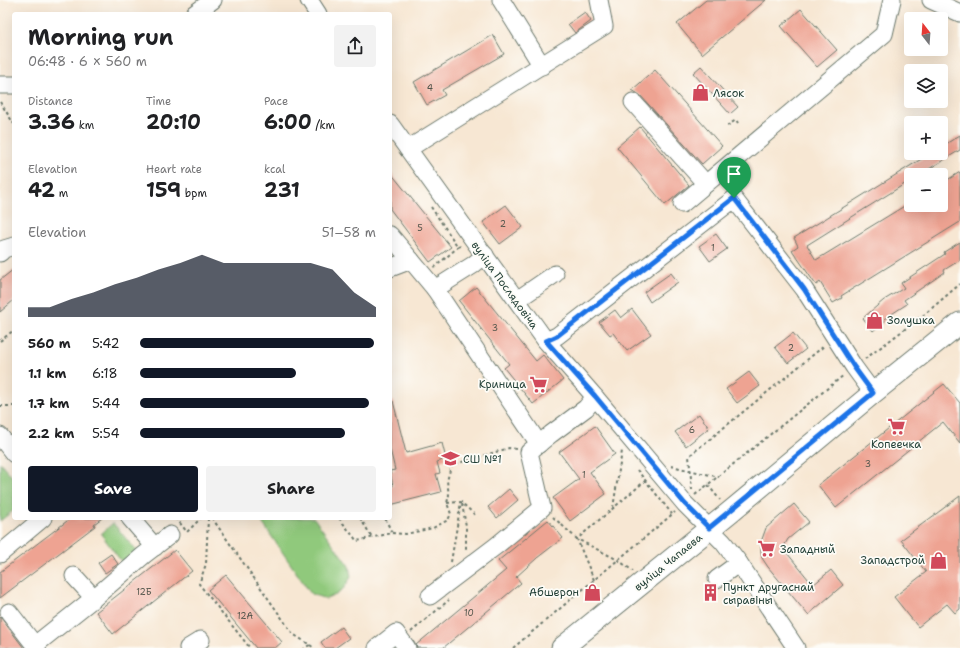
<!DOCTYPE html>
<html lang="en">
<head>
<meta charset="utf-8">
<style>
  :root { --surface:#fff; --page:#f2f2f2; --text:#202124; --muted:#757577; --accent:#111827 }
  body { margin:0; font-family:"Shantell Sans",sans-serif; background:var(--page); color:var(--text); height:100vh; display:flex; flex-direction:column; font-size:15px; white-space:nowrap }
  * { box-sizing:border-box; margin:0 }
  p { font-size:13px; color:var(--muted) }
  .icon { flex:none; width:22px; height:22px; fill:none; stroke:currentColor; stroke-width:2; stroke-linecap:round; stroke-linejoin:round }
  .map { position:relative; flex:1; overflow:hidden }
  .drawer { position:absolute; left:12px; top:12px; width:380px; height:508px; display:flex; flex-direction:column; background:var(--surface); border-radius:4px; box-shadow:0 4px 16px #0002 }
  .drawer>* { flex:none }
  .needle { width:26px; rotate:343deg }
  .buttons { position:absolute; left:904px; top:12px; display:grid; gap:8px }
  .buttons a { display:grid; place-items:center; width:44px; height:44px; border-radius:4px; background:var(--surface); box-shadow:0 4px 16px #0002; font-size:20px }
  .pin { position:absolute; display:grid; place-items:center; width:34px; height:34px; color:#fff; margin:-41px -17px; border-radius:50% 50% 50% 0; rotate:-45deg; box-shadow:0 0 4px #0007 }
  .pin .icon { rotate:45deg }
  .round { display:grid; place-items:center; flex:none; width:42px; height:42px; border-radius:4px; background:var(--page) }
  .overview { display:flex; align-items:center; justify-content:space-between; height:68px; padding:0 16px }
  h1 { font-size:22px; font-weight:700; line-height:30px }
  .metrics { display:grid; grid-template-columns:repeat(3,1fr); gap:6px; height:68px; padding:4px 16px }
  .metrics div { display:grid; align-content:center }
  .metrics b { font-size:20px; font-weight:700 }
  .metrics small { font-size:11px; font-weight:400 }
  .metrics p { font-size:11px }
  .chart { height:112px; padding:8px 16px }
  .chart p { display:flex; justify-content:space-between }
  .chart svg { width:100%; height:72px; margin-top:4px; fill:var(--accent); opacity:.7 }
  .primary-button { display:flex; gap:8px; margin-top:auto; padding:8px 16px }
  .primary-button a { flex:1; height:46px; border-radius:4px; background:var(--accent); color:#fff; font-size:16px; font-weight:700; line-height:46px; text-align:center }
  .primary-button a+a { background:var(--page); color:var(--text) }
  ul { padding:0 16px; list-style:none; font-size:13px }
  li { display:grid; grid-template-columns:64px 48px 1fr; align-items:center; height:30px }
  li i { height:10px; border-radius:5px; background:var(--accent) }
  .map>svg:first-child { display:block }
</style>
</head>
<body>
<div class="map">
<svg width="960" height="648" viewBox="0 0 960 648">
  <rect width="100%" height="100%" fill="#fdfcf7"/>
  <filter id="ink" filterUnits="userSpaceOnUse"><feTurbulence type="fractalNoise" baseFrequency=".025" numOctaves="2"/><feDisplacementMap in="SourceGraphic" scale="8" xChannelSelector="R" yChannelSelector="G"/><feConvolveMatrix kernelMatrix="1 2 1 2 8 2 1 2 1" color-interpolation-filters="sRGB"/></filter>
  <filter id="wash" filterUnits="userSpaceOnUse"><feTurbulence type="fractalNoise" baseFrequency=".012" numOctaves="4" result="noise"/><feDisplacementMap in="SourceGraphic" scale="16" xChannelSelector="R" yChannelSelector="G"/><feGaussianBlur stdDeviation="0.9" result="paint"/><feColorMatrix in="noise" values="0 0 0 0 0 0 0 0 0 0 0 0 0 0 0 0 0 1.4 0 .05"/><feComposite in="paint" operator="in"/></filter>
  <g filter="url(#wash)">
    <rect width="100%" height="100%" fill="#f7e7d3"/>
    <g fill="#90c97c" stroke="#588358">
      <polygon points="0,462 14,479 14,510 0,521"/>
      <polygon points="259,518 314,518 349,566 351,577 344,588 338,594 326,599 311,594"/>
      <polygon points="113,523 138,553 124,565 101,534"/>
    </g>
    <g id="blocks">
      <g fill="#eea392">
        <polygon points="706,0 766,0 702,54 677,24"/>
        <polygon points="801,9 837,50 817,67 781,26"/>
        <polygon points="585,12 591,21 575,33 568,24"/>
        <polygon points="493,35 504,54 442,90 445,95 427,105 414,82"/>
        <polygon points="701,66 738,107 730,114 693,73"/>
        <polygon points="655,70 722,146 702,164 640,95 632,90"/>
        <polygon points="640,127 689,185 665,205 617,147"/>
        <polygon points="960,135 960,150 919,175 911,175 911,180 807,245 816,260 906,205 941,205 941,184 960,172 960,222 841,296 842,298 833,303 820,282 816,285 792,250 798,246 794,238 931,153 941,153 941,147"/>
        <polygon points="390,172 451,247 430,262 390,209"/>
        <polygon points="506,205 523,227 500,244 483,222"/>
        <polygon points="716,234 727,249 710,261 699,246"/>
        <polygon points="960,242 960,260 944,270 945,272 904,300 907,304 884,319 885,321 873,331 863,318 884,300 904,288 901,283 945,254 944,252"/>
        <polygon points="14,269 14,300 0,312 0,280"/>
        <polygon points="671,273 678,282 650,302 644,292"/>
        <polygon points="476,287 536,361 543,355 563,380 533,404 504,368 509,364 459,301"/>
        <polygon points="632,309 651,334 627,351 613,333 610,335 599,322 615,310 621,318"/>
        <polygon points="793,333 806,349 788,363 775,347"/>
        <polygon points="749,372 760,386 737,403 726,389"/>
        <polygon points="944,384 960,403 960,443 943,422 836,508 818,485"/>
        <polygon points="393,401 406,453 442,443 446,459 437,462 440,473 436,474 441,492 390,505 390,487 393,486 390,471 395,470 390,449 390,402"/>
        <polygon points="699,414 709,428 686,446 675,432"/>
        <polygon points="595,426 615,454 590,472 606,494 570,521 553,498 579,479 559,452"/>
        <polygon points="509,489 518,500 497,518 488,507"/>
        <polygon points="960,496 960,609 955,613 947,604 918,627 894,597 926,572 901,540"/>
        <polygon points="794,504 809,522 788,539 783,548 813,585 831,570 843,585 808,615 768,567 762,558 761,551 761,542 766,528"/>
        <polygon points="71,518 102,518 94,524 95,526 0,598 0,572"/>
        <polygon points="548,520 563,538 537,558 516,577 521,583 443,648 417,648 416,645 506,570 498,561"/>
        <polygon points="175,550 192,571 113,634 96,612"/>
        <polygon points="111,554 118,564 105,573 98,563"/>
        <polygon points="226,575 282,642 275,648 256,648 208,590"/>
        <polygon points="0,617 1,618 24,648 0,648"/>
        <polygon points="341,627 349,638 335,648 325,648 321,642"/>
      </g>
    </g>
  </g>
  <g filter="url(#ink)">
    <use href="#blocks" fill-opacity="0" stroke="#6b786c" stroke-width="1"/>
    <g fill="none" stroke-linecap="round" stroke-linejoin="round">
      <defs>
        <g id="minor">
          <polyline points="309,0 318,14"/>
          <polyline points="501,0 542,66"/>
          <polyline points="931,0 960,13"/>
          <polyline points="194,14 213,0"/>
          <polyline points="0,85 14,85"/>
          <polyline points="633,102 706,184"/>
          <polyline points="390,124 546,341 595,397 685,504 723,542 739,563 796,648"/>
          <polyline points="408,149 604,26 599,0"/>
          <polyline points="682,204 884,34 892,0"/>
          <polyline points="390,235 435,289 473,265 485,255"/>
          <polyline points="0,253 4,249 14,246"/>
          <polyline points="390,268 411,260"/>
          <polyline points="435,289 539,444"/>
          <polyline points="517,300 555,274"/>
          <polyline points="546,341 557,336 734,199 804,289 854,367 873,393"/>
          <polyline points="0,436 14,454"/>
          <polyline points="130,518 155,547"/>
          <polyline points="0,554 43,518"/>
          <polyline points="717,579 739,563"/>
          <polyline points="430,596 496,546 542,508 529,452 551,434 586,408 595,397"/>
          <polyline points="94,598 144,555 170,535"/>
          <polyline points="9,612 37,648"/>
          <polyline points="35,645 94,598 74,576"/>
          <polyline points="188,648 201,640"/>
          <polyline points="377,648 396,633 407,648"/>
        </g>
        <polyline id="major" points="562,648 730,512 873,393 960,323"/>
      </defs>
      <use href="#minor" stroke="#6b786c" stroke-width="19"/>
      <use href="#major" stroke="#6b786c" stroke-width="23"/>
      <g stroke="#6b786c" stroke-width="2" stroke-dasharray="3 3" stroke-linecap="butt">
        <polyline points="0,102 14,124"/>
        <polyline points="727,126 736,120 738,123"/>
        <polyline points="431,207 458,247 461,246"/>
        <polyline points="434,268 458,247"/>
        <polyline points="0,341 14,330"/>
        <polyline points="865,359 925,314 960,284"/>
        <polyline points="0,406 14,406"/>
        <polyline points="671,466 719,477"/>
        <polyline points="637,470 672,514"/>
        <polyline points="708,485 720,500"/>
        <polyline points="692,490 689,456 824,346"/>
        <polyline points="695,495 844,375"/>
        <polyline points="447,503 461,502 476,516"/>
        <polyline points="462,504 466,526 466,551"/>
        <polyline points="613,508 622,451"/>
        <polyline points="553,517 577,539 618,560 633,571"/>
        <polyline points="176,518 187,532 201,518"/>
        <polyline points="208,518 206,564 199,584 250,648"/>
        <polyline points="212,518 293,634 310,645 304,648"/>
        <polyline points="339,518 357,541 392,533 385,518"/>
        <polyline points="360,518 372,537"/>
        <polyline points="392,533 406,534 433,528 448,520 451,514 447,503 449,495 447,481 450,470 452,465 509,448 516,449"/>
        <polyline points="451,562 461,502"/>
        <polyline points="594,580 577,539 645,481"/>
        <polyline points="411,632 449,600"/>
        <polyline points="310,645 314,648"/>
        <polyline points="513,648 675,512"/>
      </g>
      <use href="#minor" stroke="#fff" stroke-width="17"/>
      <use href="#major" stroke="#fff" stroke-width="21"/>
    </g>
  </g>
  <g fill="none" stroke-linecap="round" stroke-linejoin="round" filter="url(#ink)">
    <defs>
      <polygon id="route" points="734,198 804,289 854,367 873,393 709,528 685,504 595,396 546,341 557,336"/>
    </defs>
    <use href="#route" stroke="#fff" stroke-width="8"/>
    <use href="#route" stroke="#1a73e8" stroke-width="5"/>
  </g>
  <defs>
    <symbol id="shop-bare" viewBox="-9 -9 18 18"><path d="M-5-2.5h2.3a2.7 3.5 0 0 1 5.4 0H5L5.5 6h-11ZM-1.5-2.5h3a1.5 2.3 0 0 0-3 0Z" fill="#d1495b" stroke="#fdfcf7" stroke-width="2.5" paint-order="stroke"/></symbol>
    <symbol id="supermarket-bare" viewBox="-9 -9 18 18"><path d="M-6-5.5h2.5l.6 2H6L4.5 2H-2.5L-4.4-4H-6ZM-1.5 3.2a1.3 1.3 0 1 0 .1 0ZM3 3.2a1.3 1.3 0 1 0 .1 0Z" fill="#d1495b" stroke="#fdfcf7" stroke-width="2.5" paint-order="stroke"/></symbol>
    <symbol id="school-bare" viewBox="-9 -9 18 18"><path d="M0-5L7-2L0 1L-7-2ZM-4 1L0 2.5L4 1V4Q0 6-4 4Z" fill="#d1495b" stroke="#fdfcf7" stroke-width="2.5" paint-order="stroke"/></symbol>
    <symbol id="building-bare" viewBox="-9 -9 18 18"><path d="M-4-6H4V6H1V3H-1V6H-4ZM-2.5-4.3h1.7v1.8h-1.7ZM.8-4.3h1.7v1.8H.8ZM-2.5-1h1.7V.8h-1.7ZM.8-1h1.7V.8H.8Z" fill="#d1495b" stroke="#fdfcf7" stroke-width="2.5" paint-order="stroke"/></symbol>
  </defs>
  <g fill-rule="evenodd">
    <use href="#shop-bare" x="688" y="80" width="25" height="25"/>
    <use href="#shop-bare" x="862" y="308" width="25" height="25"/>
    <use href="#supermarket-bare" x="526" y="372" width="25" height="25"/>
    <use href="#supermarket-bare" x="884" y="414" width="25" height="25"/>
    <use href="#school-bare" x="438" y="446" width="25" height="25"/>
    <use href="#supermarket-bare" x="754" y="536" width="25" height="25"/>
    <use href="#shop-bare" x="926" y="548" width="25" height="25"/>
    <use href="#shop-bare" x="580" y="580" width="25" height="25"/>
    <use href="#building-bare" x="698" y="580" width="25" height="25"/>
  </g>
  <g text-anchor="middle" stroke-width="3.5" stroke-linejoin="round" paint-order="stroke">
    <g font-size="9" fill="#53564c">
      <text x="430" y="91">4</text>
      <text x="503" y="227">2</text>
      <text x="420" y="231">5</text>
      <text x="713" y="251">1</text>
      <text x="495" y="331">3</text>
      <text x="791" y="351">2</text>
      <text x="692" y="433">6</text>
      <text x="868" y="467">3</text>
      <text x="584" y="478">1</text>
      <text x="144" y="595">12Б</text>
      <text x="469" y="616">10</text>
      <text x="245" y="619">12А</text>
    </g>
    <g font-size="11" fill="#1f3d34" stroke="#fdfcf7" text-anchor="start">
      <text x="713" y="97">Лясок</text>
      <text x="887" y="324">Золушка</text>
      <text x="526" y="388" text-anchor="end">Криница</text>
      <text x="896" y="448" text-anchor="middle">Копеечка</text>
      <text x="463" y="463">СШ №1</text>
      <text x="780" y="553">Западный</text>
      <text x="925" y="564" text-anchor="end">Западстрой</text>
      <text x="723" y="591">Пункт другаснай<tspan x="723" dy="13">сыравіны</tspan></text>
      <text x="579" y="596" text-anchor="end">Абшерон</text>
    </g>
    <g font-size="11" fill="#1f3d34" stroke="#fdfcf7">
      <text transform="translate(505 285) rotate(54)" y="4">вуліца Послядовіча</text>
      <text transform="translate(668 562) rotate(-39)" y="4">вуліца Чапаева</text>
    </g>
  </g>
</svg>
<div class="buttons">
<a><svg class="needle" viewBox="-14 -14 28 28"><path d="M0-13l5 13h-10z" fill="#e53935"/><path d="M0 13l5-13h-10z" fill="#757577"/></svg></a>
<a><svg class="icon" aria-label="layers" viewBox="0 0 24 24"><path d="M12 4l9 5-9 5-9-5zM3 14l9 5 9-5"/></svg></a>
<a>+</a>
<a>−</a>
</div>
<div class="pin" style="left:734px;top:198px;background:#1e9e55"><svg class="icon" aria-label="arrive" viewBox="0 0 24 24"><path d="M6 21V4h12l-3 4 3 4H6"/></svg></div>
<section class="drawer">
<div class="overview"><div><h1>Morning run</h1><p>06:48 · 6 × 560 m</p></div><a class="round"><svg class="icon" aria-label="share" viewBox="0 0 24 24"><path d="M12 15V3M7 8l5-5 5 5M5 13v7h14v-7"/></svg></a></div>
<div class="metrics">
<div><p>Distance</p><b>3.36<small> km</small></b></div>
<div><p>Time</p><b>20:10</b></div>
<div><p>Pace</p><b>6:00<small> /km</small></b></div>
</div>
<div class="metrics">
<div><p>Elevation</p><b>42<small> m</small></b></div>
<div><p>Heart rate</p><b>159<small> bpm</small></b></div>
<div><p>kcal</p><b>231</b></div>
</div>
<div class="chart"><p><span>Elevation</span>51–58 m</p>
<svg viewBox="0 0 160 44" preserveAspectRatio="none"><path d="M0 44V38L10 38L20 33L30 29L40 24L50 20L60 15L70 11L80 6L90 11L100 11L110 11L120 11L130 11L140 15L150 29L160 38V44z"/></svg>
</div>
<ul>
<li><b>560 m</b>5:42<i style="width:99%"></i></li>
<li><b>1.1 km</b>6:18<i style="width:66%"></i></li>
<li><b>1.7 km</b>5:44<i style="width:97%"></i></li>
<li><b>2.2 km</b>5:54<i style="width:87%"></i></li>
</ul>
<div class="primary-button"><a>Save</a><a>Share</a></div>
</section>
</div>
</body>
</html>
